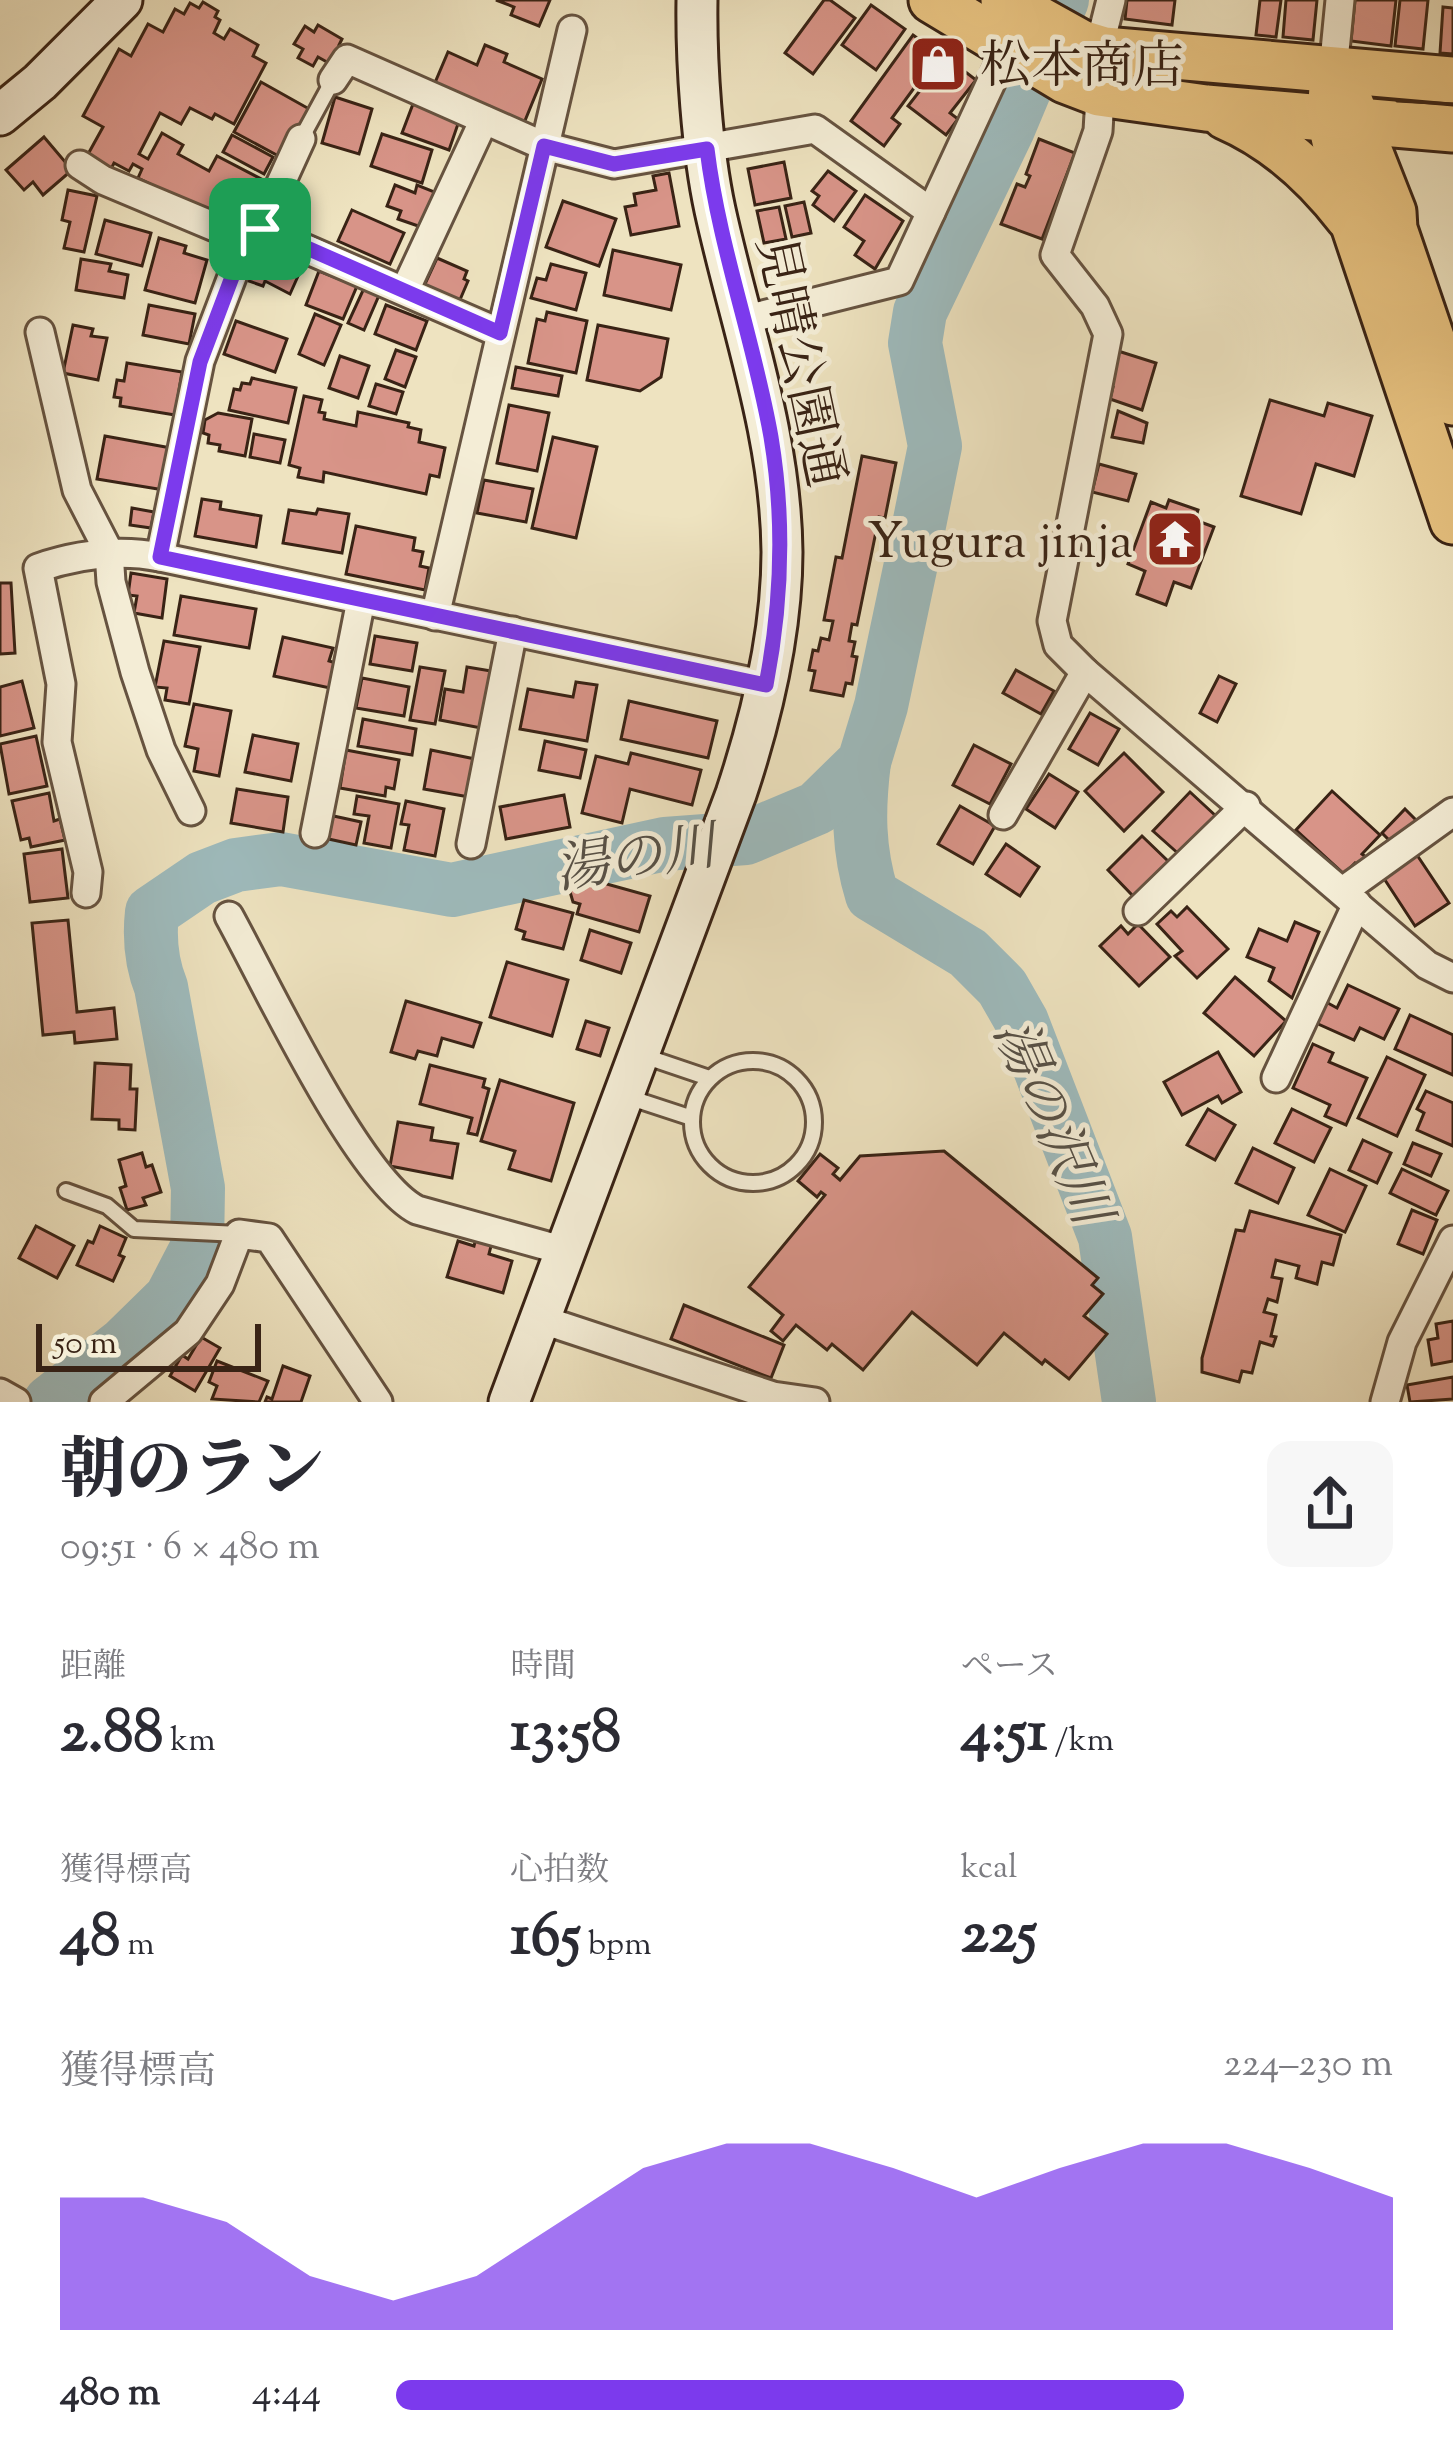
<!DOCTYPE html>
<html lang="ja">
<head>
<meta charset="utf-8">
<style>
  :root { --surface:#fff; --page:#f7f7f7; --text:#2b2b33; --muted:#7c7c81; --accent:#7c3aed }
  body { margin:0; font-family:"Sorts Mill Goudy","Noto Serif JP",serif; background:var(--page); color:var(--text); height:100vh; display:flex; flex-direction:column; font-size:45px; white-space:nowrap }
  * { box-sizing:border-box; margin:0 }
  p { font-size:39px; color:var(--muted) }
  .icon { flex:none; width:66px; height:66px; fill:none; stroke:currentColor; stroke-width:2; stroke-linecap:round; stroke-linejoin:round }
  .map { position:relative; height:1402px; overflow:hidden }
  .panel { display:flex; flex-direction:column; background:var(--surface); flex:1 }
  .panel>* { flex:none }
  .scale { position:absolute; left:36px; bottom:30px; width:225px; box-sizing:border-box; padding-left:12px; border:6px solid #392315; border-top:0; font-size:33px; line-height:42px; white-space:nowrap; color:#392315; -webkit-text-stroke:9px #f4edd6; paint-order:stroke }
  .pin { position:absolute; display:grid; place-items:center; width:102px; height:102px; color:#fff; margin:-51px; border-radius:24px; box-shadow:0 6px 18px #0006 }
  .round { display:grid; place-items:center; flex:none; width:126px; height:126px; border-radius:24px; background:var(--page) }
  .summary { display:flex; align-items:center; justify-content:space-between; height:204px; padding:0 60px }
  h1 { font-size:66px; font-weight:800; line-height:90px }
  .metrics { display:grid; grid-template-columns:repeat(3,1fr); gap:18px; height:204px; padding:12px 60px }
  .metrics div { display:grid; align-content:center }
  .metrics b { font-size:60px; font-weight:800 }
  .metrics small { font-size:33px; font-weight:400 }
  .metrics p { font-size:33px }
  .chart { height:336px; padding:24px 60px }
  .chart p { display:flex; justify-content:space-between }
  .chart svg { width:100%; height:216px; margin-top:12px; fill:var(--accent); opacity:.7 }
  ul { padding:0 60px; list-style:none; font-size:39px }
  li { display:grid; grid-template-columns:192px 144px 1fr; align-items:center; height:90px }
  li i { height:30px; border-radius:15px; background:var(--accent) }
  .map>svg:first-child { display:block }
</style>
</head>
<body>
<div class="map">
<svg width="1453" height="1402" viewBox="0 0 1453 1402">
  <rect width="100%" height="100%" fill="#eee3c0"/>
  <filter id="stains"><feTurbulence type="fractalNoise" baseFrequency=".00167" numOctaves="4"/><feColorMatrix values="0 0 0 0 .2 0 0 0 0 .09 0 0 0 0 .02 0 0 0 .5 -.17"/></filter>
  <radialGradient id="worn" r=".72"><stop offset=".6" stop-color="#630" stop-opacity="0"/><stop offset="1" stop-color="#630" stop-opacity=".3"/></radialGradient>
  <g fill="none" stroke-linecap="round" stroke-linejoin="round">
    <g stroke="#9ebbbd" stroke-width="54">
      <path d="M864 762C858 810 858 849 872 895L968 953 1002 987 1022 1022 1105 1237 1129 1402"/>
      <path d="M50 1402 124 1344 171 1298 197 1248 198 1188 161 987C151 962 149 939 152 912L202 878 236 865 281 859 452 890 665 844 746 838 817 808 864 762 881 706 915 545 935 446 915 343 920 312 1008 129 1062 0"/>
    </g>
  </g>
  <g fill="#d89488" stroke="#392315" stroke-width="3">
    <polygon points="496,0 550,0 539,26 511,15 514,7"/>
    <polygon points="824,0 830,0 855,18 813,74 785,53"/>
    <polygon points="1127,0 1175,0 1172,25 1125,19"/>
    <polygon points="1260,0 1281,0 1276,37 1256,35"/>
    <polygon points="1286,0 1317,0 1313,40 1283,37"/>
    <polygon points="1355,0 1396,0 1391,46 1351,41"/>
    <polygon points="1400,0 1428,0 1423,49 1395,46"/>
    <polygon points="203,2 218,11 215,17 220,20 214,33 224,39 230,29 258,45 253,56 266,63 234,124 215,114 212,119 190,108 181,124 160,113 139,154 148,159 162,133 183,145 178,154 209,171 217,156 267,182 242,229 138,178 142,169 133,164 129,171 114,163 111,169 87,156 103,127 83,116 119,49 131,56 148,24 163,32 175,9 184,14 190,3 199,8"/>
    <polygon points="871,5 905,29 876,70 842,45"/>
    <polygon points="1443,7 1453,8 1453,54 1440,53"/>
    <polygon points="318,25 342,39 339,45 344,48 334,66 318,57 313,66 298,58 303,49 294,44 305,26 314,32"/>
    <polygon points="913,35 939,54 892,118 900,124 884,146 851,121"/>
    <polygon points="485,45 507,54 504,62 542,79 524,123 434,85 448,52 477,65"/>
    <polygon points="946,57 976,80 950,113 958,119 946,135 908,106"/>
    <polygon points="261,82 311,110 284,159 234,132"/>
    <polygon points="335,97 372,109 359,154 322,143"/>
    <polygon points="413,104 459,121 449,150 402,133"/>
    <polygon points="382,134 432,150 422,183 371,166"/>
    <polygon points="232,135 273,157 264,174 223,152"/>
    <polygon points="44,137 72,170 43,195 33,182 24,190 6,170"/>
    <polygon points="1039,139 1075,153 1042,239 1001,224 1017,184 1025,187 1030,176 1026,174"/>
    <polygon points="784,162 791,198 755,205 748,169"/>
    <polygon points="828,171 856,191 834,221 813,205 819,196 812,191"/>
    <polygon points="669,173 679,226 631,235 625,207 636,205 634,194 656,190 653,176"/>
    <polygon points="395,185 415,193 417,185 437,193 424,228 398,219 401,211 387,206"/>
    <polygon points="68,190 97,196 84,252 64,248 70,222 62,220"/>
    <polygon points="865,195 903,221 875,269 855,255 864,241 844,227"/>
    <polygon points="563,201 616,219 599,266 546,247"/>
    <polygon points="804,202 811,233 792,237 785,206"/>
    <polygon points="779,207 786,239 764,243 757,211"/>
    <polygon points="352,210 404,233 390,264 338,241"/>
    <polygon points="105,220 151,233 142,266 96,254"/>
    <polygon points="159,238 186,246 184,253 207,260 195,303 145,290"/>
    <polygon points="261,241 307,256 290,294 265,281 263,286 249,281"/>
    <polygon points="613,250 681,265 671,310 604,295"/>
    <polygon points="437,258 467,271 464,279 468,281 459,302 424,286"/>
    <polygon points="81,259 111,264 109,271 128,275 124,298 76,290"/>
    <polygon points="551,264 586,273 576,310 531,298 537,278 546,280"/>
    <polygon points="319,271 357,286 343,319 306,305"/>
    <polygon points="365,286 380,293 364,330 348,323"/>
    <polygon points="149,305 195,314 189,344 143,335"/>
    <polygon points="386,305 427,321 416,350 375,334"/>
    <polygon points="547,312 587,321 576,373 528,363 537,319 545,321"/>
    <polygon points="315,314 341,325 324,365 299,354"/>
    <polygon points="236,321 287,339 275,372 224,354"/>
    <polygon points="73,325 93,329 91,336 107,338 98,380 63,373"/>
    <polygon points="598,325 668,339 661,377 640,391 587,380"/>
    <polygon points="396,350 416,357 405,387 385,379"/>
    <polygon points="1118,351 1156,363 1142,410 1110,399 1113,387 1107,385"/>
    <polygon points="340,356 369,366 358,398 329,388"/>
    <polygon points="127,363 182,372 175,415 120,406 121,398 114,397 117,380 124,381"/>
    <polygon points="516,367 562,376 558,396 512,388"/>
    <polygon points="252,378 296,388 288,423 229,410 234,389 240,390 242,383 250,384"/>
    <polygon points="376,384 403,392 396,414 369,406"/>
    <polygon points="304,396 322,400 319,412 325,413 324,419 356,426 358,412 409,423 408,427 421,430 419,442 445,448 439,477 430,475 426,494 324,472 323,482 298,477 300,468 289,465"/>
    <polygon points="1270,400 1324,416 1328,403 1372,416 1354,476 1316,464 1301,514 1241,496"/>
    <polygon points="509,405 549,413 537,471 497,463"/>
    <polygon points="1118,411 1147,423 1143,443 1112,437"/>
    <polygon points="218,413 252,419 245,456 219,451 220,445 208,443 209,435 203,433 205,420"/>
    <polygon points="254,434 285,440 280,463 250,457"/>
    <polygon points="105,436 171,448 164,490 97,479"/>
    <polygon points="553,437 597,447 576,538 532,528"/>
    <polygon points="862,456 896,463 885,518 879,517 857,625 852,624 849,641 855,642 852,656 857,657 852,684 846,683 843,696 811,690 815,671 809,670 813,650 818,651 821,638 829,640 833,621 824,620 836,557 842,558"/>
    <polygon points="1099,464 1136,474 1128,501 1092,492"/>
    <polygon points="484,480 533,489 526,522 477,513"/>
    <polygon points="202,499 221,502 220,509 261,516 256,547 195,536"/>
    <polygon points="1169,500 1198,510 1195,520 1214,527 1191,588 1174,582 1166,605 1137,594 1145,571 1128,564 1151,502 1166,508"/>
    <polygon points="132,508 154,512 151,528 130,525"/>
    <polygon points="318,509 349,514 342,553 283,543 289,510 316,514"/>
    <polygon points="356,526 415,538 413,550 423,552 420,566 429,568 425,590 346,574"/>
    <polygon points="131,573 167,579 162,618 134,613 137,596 128,595"/>
    <polygon points="0,583 11,583 15,653 0,654"/>
    <polygon points="181,596 256,609 249,648 174,635"/>
    <polygon points="375,636 417,643 412,671 370,664"/>
    <polygon points="283,637 333,648 329,661 336,663 330,688 274,676"/>
    <polygon points="164,641 200,647 189,704 165,700 167,688 155,687"/>
    <polygon points="420,667 445,671 435,724 410,720"/>
    <polygon points="467,667 491,671 481,728 440,720 445,689 463,692"/>
    <polygon points="1016,670 1054,691 1041,714 1003,693"/>
    <polygon points="1219,676 1236,684 1217,722 1200,713"/>
    <polygon points="362,678 409,687 404,716 356,708"/>
    <polygon points="22,681 34,728 0,736 0,687"/>
    <polygon points="576,682 597,685 587,741 520,729 528,689 573,697"/>
    <polygon points="629,701 717,721 708,758 621,739"/>
    <polygon points="194,704 231,711 219,776 194,771 198,749 185,746"/>
    <polygon points="1090,713 1119,729 1098,765 1069,749"/>
    <polygon points="363,719 416,729 412,755 358,746"/>
    <polygon points="253,735 298,744 291,781 245,772"/>
    <polygon points="36,736 47,786 9,794 0,744"/>
    <polygon points="545,741 586,750 580,778 539,770"/>
    <polygon points="974,745 1011,764 990,804 953,785"/>
    <polygon points="346,750 399,760 394,789 386,787 385,796 340,788"/>
    <polygon points="431,750 475,759 469,797 424,789"/>
    <polygon points="631,753 701,770 692,805 630,789 622,823 582,813 596,756 628,764"/>
    <polygon points="1124,753 1163,792 1124,831 1085,791"/>
    <polygon points="1049,774 1078,792 1055,828 1026,809"/>
    <polygon points="237,789 288,797 283,832 231,823"/>
    <polygon points="1332,791 1380,835 1362,854 1367,858 1360,867 1355,863 1344,874 1296,830"/>
    <polygon points="1190,792 1217,817 1181,856 1153,831"/>
    <polygon points="49,793 54,821 60,819 65,840 31,847 29,838 21,840 12,801"/>
    <polygon points="564,795 570,827 506,839 500,807"/>
    <polygon points="357,796 399,804 391,848 364,843 369,816 354,814"/>
    <polygon points="406,801 444,809 435,856 404,850 409,825 401,824"/>
    <polygon points="960,806 995,826 973,864 938,844"/>
    <polygon points="1405,809 1417,821 1394,845 1382,833"/>
    <polygon points="329,815 361,822 356,845 324,838"/>
    <polygon points="1142,836 1169,862 1134,897 1108,870"/>
    <polygon points="1006,844 1039,867 1020,896 986,874"/>
    <polygon points="62,849 68,898 30,902 24,854"/>
    <polygon points="1417,855 1449,903 1415,926 1383,877"/>
    <polygon points="596,881 650,896 639,932 577,914 580,904 573,902 568,885"/>
    <polygon points="524,900 573,913 563,949 523,939 525,932 516,929"/>
    <polygon points="1187,907 1228,949 1197,978 1175,956 1182,951 1157,924 1171,911 1177,917"/>
    <polygon points="68,920 77,1012 114,1008 117,1039 75,1043 74,1032 43,1035 32,923"/>
    <polygon points="1295,922 1319,932 1292,998 1269,981 1274,968 1247,957 1259,929 1287,941"/>
    <polygon points="1138,924 1170,957 1139,986 1100,946 1121,926 1128,934"/>
    <polygon points="590,930 631,943 621,973 581,960"/>
    <polygon points="507,962 568,980 552,1036 490,1017"/>
    <polygon points="1235,977 1286,1021 1254,1056 1204,1013"/>
    <polygon points="1348,985 1399,1009 1384,1039 1360,1028 1354,1040 1316,1023 1326,1002 1337,1008"/>
    <polygon points="406,1001 481,1023 473,1047 442,1038 437,1056 418,1051 415,1059 391,1052"/>
    <polygon points="1410,1015 1453,1035 1453,1075 1395,1049"/>
    <polygon points="586,1021 609,1028 600,1056 577,1049"/>
    <polygon points="1313,1044 1333,1053 1329,1062 1367,1078 1346,1125 1325,1116 1330,1105 1293,1088"/>
    <polygon points="1218,1052 1241,1092 1222,1103 1218,1096 1182,1115 1164,1082"/>
    <polygon points="1387,1057 1425,1075 1397,1136 1358,1118"/>
    <polygon points="95,1063 131,1065 130,1089 137,1089 135,1130 119,1129 119,1120 92,1119"/>
    <polygon points="430,1065 485,1079 483,1087 489,1089 477,1135 468,1133 472,1118 420,1104"/>
    <polygon points="500,1080 574,1103 551,1181 509,1169 515,1151 481,1141"/>
    <polygon points="1426,1091 1453,1103 1453,1146 1417,1130 1424,1113 1417,1109"/>
    <polygon points="1208,1109 1235,1125 1215,1160 1187,1145"/>
    <polygon points="1292,1109 1331,1128 1314,1162 1275,1143"/>
    <polygon points="398,1122 433,1128 431,1140 458,1144 452,1178 390,1166"/>
    <polygon points="1363,1140 1391,1153 1377,1183 1349,1170"/>
    <polygon points="1413,1143 1441,1154 1431,1176 1404,1164"/>
    <polygon points="1253,1148 1294,1168 1278,1203 1236,1183"/>
    <polygon points="944,1151 1098,1278 1092,1285 1103,1294 1084,1316 1107,1334 1069,1379 1045,1360 1042,1364 1004,1333 977,1365 912,1312 863,1370 832,1344 827,1350 796,1325 783,1341 771,1331 783,1315 749,1287 825,1195 821,1192 817,1197 798,1181 820,1154 838,1168 833,1174 840,1180 860,1156"/>
    <polygon points="142,1153 146,1167 152,1165 161,1192 143,1198 146,1205 127,1210 120,1188 126,1186 119,1160"/>
    <polygon points="1330,1169 1366,1186 1345,1232 1308,1215"/>
    <polygon points="1402,1169 1448,1191 1436,1215 1390,1193"/>
    <polygon points="1412,1210 1437,1220 1423,1254 1398,1244"/>
    <polygon points="1250,1211 1341,1235 1333,1265 1322,1262 1317,1284 1296,1278 1299,1266 1276,1260 1272,1277 1282,1279 1277,1302 1268,1299 1264,1312 1276,1315 1271,1336 1276,1337 1273,1346 1260,1342 1252,1373 1242,1371 1239,1382 1202,1372 1202,1358 1236,1230 1244,1231"/>
    <polygon points="36,1226 74,1246 57,1278 19,1258"/>
    <polygon points="100,1226 126,1238 119,1255 124,1257 113,1281 77,1265 88,1241 93,1243"/>
    <polygon points="476,1238 492,1242 489,1254 512,1261 503,1293 447,1277 458,1241 474,1246"/>
    <polygon points="684,1305 784,1345 771,1378 671,1339"/>
    <polygon points="1453,1321 1453,1361 1432,1365 1428,1340 1438,1338 1436,1324"/>
    <polygon points="201,1337 220,1348 195,1391 170,1376 182,1355 188,1359"/>
    <polygon points="217,1361 268,1381 259,1402 212,1399 217,1386 209,1382"/>
    <polygon points="283,1366 310,1376 301,1402 265,1402 267,1397 272,1399"/>
    <polygon points="1453,1377 1453,1399 1410,1402 1407,1385"/>
  </g>
  <g fill="none" stroke-linecap="round" stroke-linejoin="round">
    <defs>
      <g id="lane">
        <polyline points="301,139 333,80"/>
        <polyline points="644,1056 709,1078"/>
        <circle cx="753" cy="1122" r="61"/>
        <polyline points="628,1097 692,1118"/>
        <polyline points="66,1191 107,1206 134,1229 239,1234"/>
      </g>
      <g id="street">
        <polyline points="1333,71 1340,0"/>
        <polyline points="333,80 347,59 544,146 614,164 815,129 931,212"/>
        <polyline points="301,139 260,229 500,333"/>
        <polyline points="80,165 103,180 246,240"/>
        <polyline points="405,290 484,120"/>
        <polyline points="743,320 899,281 1014,33"/>
        <polyline points="40,332 77,490 109,552 111,582 135,672 161,750 191,811"/>
        <polyline points="160,557 200,361 246,240 260,229"/>
        <polyline points="435,616 572,30"/>
        <polyline points="1085,672 1058,645 1052,621 1108,334 1095,306 1055,255 1098,131 1104,28 1111,0"/>
        <polyline points="1003,815 1085,672 1427,965 1453,978"/>
        <polyline points="315,833 361,600"/>
        <polyline points="471,844 513,631"/>
        <polyline points="1343,891 1453,812"/>
        <path d="M86 893 88 872 57 742 61 684 38 568C79 554 118 549 160 557L766 685"/>
        <polyline points="1138,911 1246,806"/>
        <path d="M229 916C265 981 358 1180 417 1210L565 1251"/>
        <polyline points="1276,1078 1357,904"/>
        <polyline points="540,1319 773,1396 815,1402"/>
        <polyline points="0,1393 16,1402"/>
        <polyline points="104,1402 188,1332 220,1284 239,1234 269,1238 378,1402"/>
        <polyline points="1385,1402 1402,1342 1453,1240"/>
      </g>
      <g id="secondary">
        <polyline points="0,115 40,82 122,0"/>
        <path d="M509 1402 736 794C762 716 782 634 782 552 781 434 740 324 715 210 702 150 696 62 697 0"/>
      </g>
      <g id="primary">
        <polyline points="932,0 1065,80 1099,93 1206,108 1453,129"/>
        <polyline points="1004,0 1081,43 1104,50 1453,80"/>
        <polyline points="1333,71 1330,119 1354,225 1453,521"/>
        <polyline points="1349,100 1393,212 1394,229 1453,402"/>
        <path d="M1225 116C1276 138 1315 174 1349 218"/>
      </g>
    </defs>
    <use href="#lane" stroke="#665340" stroke-width="20"/>
    <use href="#street" stroke="#665340" stroke-width="33"/>
    <use href="#secondary" stroke="#392315" stroke-width="45"/>
    <use href="#primary" stroke="#392315" stroke-width="51"/>
    <use href="#lane" stroke="#f4edd6" stroke-width="14"/>
    <use href="#street" stroke="#f4edd6" stroke-width="27"/>
    <use href="#secondary" stroke="#f4edd6" stroke-width="39"/>
    <use href="#primary" stroke="#e7c280" stroke-width="45"/>
    <polyline stroke="#392315" stroke-width="3" points="1397,101 1453,104"/>
  </g>
  <g fill="none" stroke-linecap="round" stroke-linejoin="round">
    <defs>
      <path id="route" d="M544 146 614 164 707 149C719 247 754 340 771 437 785 521 782 602 766 685L160 557 200 362 246 240 260 229 273 233 500 333Z"/>
    </defs>
    <use href="#route" stroke="#fff" stroke-width="24"/>
    <use href="#route" stroke="#7c3aed" stroke-width="15"/>
  </g>
  <defs>
    <symbol id="shop-square" viewBox="-11 -11 22 22"><rect x="-9" y="-9" width="18" height="18" rx="4" fill="#8f2418" stroke="#f4edd6"/><path d="M-5-2.5h2.3a2.7 3.5 0 0 1 5.4 0H5L5.5 6h-11ZM-1.5-2.5h3a1.5 2.3 0 0 0-3 0Z" fill="#fff"/></symbol>
    <symbol id="temple-square" viewBox="-11 -11 22 22"><rect x="-9" y="-9" width="18" height="18" rx="4" fill="#8f2418" stroke="#f4edd6"/><path d="M0-6L5-2H3V0L6.5 2.5H4V6H1.5V3h-3V6H-4V2.5H-6.5L-3 0V-2H-5Z" fill="#fff"/></symbol>
  </defs>
  <g fill-rule="evenodd">
    <use href="#shop-square" x="905" y="31" width="66" height="66"/>
    <use href="#temple-square" x="1142" y="506" width="66" height="66"/>
  </g>
  <g text-anchor="middle" stroke-width="10" stroke-linejoin="round" paint-order="stroke">
    <g font-size="51" fill="#392315" stroke="#f4edd6" text-anchor="start">
      <text x="980" y="82">松本商店</text>
      <text x="1133" y="557" text-anchor="end">Yugura jinja</text>
    </g>
    <g font-size="51" fill="#392315" stroke="#f4edd6">
      <text transform="translate(802 361) rotate(78)" y="18">見晴公園通</text>
    </g>
    <g font-size="54" font-style="italic" fill="#575147" stroke="#f4edd6">
      <text transform="translate(635 856) rotate(-9)" y="19">湯の川</text>
      <text transform="translate(1054 1121) rotate(67)" y="19">湯の沢川</text>
    </g>
  </g>
  <rect width="100%" height="100%" filter="url(#stains)"/>
  <rect width="100%" height="100%" fill="url(#worn)"/>
</svg>
<div class="scale">50 m</div>
<div class="pin" style="left:260px;top:229px;background:#1e9e55"><svg class="icon" aria-label="arrive" viewBox="0 0 24 24"><path d="M6 21V4h12l-3 4 3 4H6"/></svg></div>
</div>
<section class="panel">
<div class="summary"><div><h1>朝のラン</h1><p>09:51 · 6 × 480 m</p></div><a class="round"><svg class="icon" aria-label="share" viewBox="0 0 24 24"><path d="M12 15V3M7 8l5-5 5 5M5 13v7h14v-7"/></svg></a></div>
<div class="metrics">
<div><p>距離</p><b>2.88<small> km</small></b></div>
<div><p>時間</p><b>13:58</b></div>
<div><p>ペース</p><b>4:51<small> /km</small></b></div>
</div>
<div class="metrics">
<div><p>獲得標高</p><b>48<small> m</small></b></div>
<div><p>心拍数</p><b>165<small> bpm</small></b></div>
<div><p>kcal</p><b>225</b></div>
</div>
<div class="chart"><p><span>獲得標高</span>224–230 m</p>
<svg viewBox="0 0 160 44" preserveAspectRatio="none"><path d="M0 44V17L10 17L20 22L30 33L40 38L50 33L60 22L70 11L80 6L90 6L100 11L110 17L120 11L130 6L140 6L150 11L160 17V44z"/></svg>
</div>
<ul>
<li><b>480 m</b>4:44<i style="width:79%"></i></li>
</ul>
</section>
</body>
</html>
